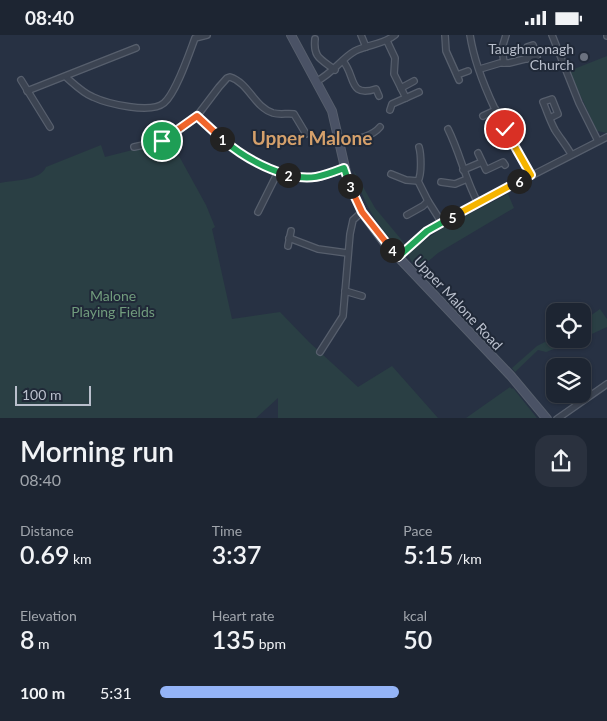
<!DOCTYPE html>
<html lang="en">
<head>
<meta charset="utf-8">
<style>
  :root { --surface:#1d2532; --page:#2a313e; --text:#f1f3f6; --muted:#a0a5ac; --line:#3b424d; --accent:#94b4f7 }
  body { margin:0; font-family:Lato,sans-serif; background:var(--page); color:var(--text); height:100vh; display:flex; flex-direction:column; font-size:19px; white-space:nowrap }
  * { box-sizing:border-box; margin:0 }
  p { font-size:16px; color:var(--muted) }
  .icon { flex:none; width:28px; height:28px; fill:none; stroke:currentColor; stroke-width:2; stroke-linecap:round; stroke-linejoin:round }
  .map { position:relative; height:383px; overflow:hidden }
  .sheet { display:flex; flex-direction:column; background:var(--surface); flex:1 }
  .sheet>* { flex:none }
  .tools { position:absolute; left:546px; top:268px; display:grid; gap:10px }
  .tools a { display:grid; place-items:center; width:45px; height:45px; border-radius:10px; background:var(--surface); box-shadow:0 1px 4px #0004,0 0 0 1px var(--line); font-size:25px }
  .scale { position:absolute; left:15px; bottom:12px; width:76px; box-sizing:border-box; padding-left:5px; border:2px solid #b9bfcc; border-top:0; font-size:14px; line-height:18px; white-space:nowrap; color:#b9bfcc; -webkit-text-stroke:4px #202938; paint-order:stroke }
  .pin { position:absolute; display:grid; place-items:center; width:42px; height:42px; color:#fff; margin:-21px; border:2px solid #fff; border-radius:50%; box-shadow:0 1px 5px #0007 }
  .km { position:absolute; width:25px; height:25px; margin:-12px; border-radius:50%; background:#222; color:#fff; font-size:14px; line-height:25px; text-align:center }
  .round { display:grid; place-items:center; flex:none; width:52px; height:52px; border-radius:15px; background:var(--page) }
  .head { display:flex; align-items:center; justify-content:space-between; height:85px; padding:0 20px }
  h1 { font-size:28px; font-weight:600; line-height:38px }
  .metrics { display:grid; grid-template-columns:repeat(3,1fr); gap:8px; height:85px; padding:5px 20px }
  .metrics div { display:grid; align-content:center }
  .metrics b { font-size:25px; font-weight:600 }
  .metrics small { font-size:14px; font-weight:400 }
  .metrics p { font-size:14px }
  ul { padding:0 20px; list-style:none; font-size:16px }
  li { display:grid; grid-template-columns:80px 60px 1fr; align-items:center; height:38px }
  li i { height:12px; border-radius:6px; background:var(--accent) }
  .status { display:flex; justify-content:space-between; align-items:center; height:35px; padding:0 25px; background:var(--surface); direction:ltr }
  .status svg { height:14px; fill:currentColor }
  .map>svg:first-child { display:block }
</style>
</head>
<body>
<div class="status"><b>08:40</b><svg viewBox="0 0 49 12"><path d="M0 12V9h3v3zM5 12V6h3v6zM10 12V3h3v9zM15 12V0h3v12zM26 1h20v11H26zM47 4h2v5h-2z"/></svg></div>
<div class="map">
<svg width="607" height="384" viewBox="0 0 607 384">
  <rect width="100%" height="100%" fill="#273143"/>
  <g fill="#2a3f44">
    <polygon points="607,21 607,98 597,96 569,36"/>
    <path d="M164 107 174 122 179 121 206 170 215 192 212 194 232 284 280 277 309 307 358 352 392 331 438 383H278V363L256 383H0V148C14 145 40 146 46 132L101 110 105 122Z"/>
    <path d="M353 134 375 173 405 209 396 210C372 184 364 167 353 134Z"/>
    <path d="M508 159 514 173 438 218 419 234C414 229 408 225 409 217L442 193Z"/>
    <polygon points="600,274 607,284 607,292 583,303 583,286"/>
    <polygon points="555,302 555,304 580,304 546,317 538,315 515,337 512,333 537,311"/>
    <polygon points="510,352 512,354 513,353 537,383 466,383"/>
  </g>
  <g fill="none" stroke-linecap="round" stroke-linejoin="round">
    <defs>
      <g id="minor">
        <polyline points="361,0 366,12"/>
        <polyline points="445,0 446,16 459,45"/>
        <path d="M470 0C477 46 507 100 531 140"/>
        <polyline points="552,0 579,68 598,106"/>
        <polyline points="607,0 607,1"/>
        <path d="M315 4C313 23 321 24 335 35"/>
        <polyline points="387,6 395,23 394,39 406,63"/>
        <path d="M343 26C356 41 348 63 376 54L379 61"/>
        <polyline points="504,28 502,13 506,0"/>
        <polyline points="480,34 500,28 509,28 537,21 533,10 527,12 525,17 527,24"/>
        <polyline points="457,40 468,36"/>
        <path d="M66 42C74 49 83 58 93 62 108 69 151 79 164 68 176 58 189 19 195 3L207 0"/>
        <polyline points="21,45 50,92"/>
        <path d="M317 46C333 38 341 24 355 16 368 9 383 10 395 0"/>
        <polyline points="401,53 414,46"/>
        <polyline points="27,56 136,13"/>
        <polyline points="390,75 392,69 419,57"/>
        <path d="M197 81C225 107 249 130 288 140 296 142 305 144 314 143 324 142 335 137 344 133"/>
        <polyline points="483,81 496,75"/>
        <path d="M550 83 558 79 552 64 543 67C547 76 550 86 555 95 560 103 566 110 571 119"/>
        <path d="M448 94C460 118 465 144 478 168"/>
        <path d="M339 108C352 105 371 103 380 92"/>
        <path d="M134 112 162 106 197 81 219 52 227 43 230 42C249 48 254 72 273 78 280 80 287 78 294 79L306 99"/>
        <path d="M419 112C421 119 422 139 418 146L428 166 442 188"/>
        <polyline points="478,118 486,135 503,127 505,130"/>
        <polyline points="463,135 482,127"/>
        <polyline points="391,139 406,145 418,146"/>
        <polyline points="441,147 455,149 467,144"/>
        <polyline points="258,177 278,137"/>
        <polyline points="407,180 423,171 428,166"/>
        <polyline points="289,203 318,214 347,218"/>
        <polyline points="288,211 291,196"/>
        <polyline points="398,222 427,196 478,168 607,102"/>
        <polyline points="345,256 362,261"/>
        <polyline points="320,317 343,281 350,199 353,185 362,177"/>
        <polyline points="557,384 607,349"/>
      </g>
      <polyline id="secondary" points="291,0 332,76 349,150 362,177 384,207 511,341 547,384"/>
    </defs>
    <use href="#minor" stroke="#575f6d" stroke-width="8"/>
    <use href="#secondary" stroke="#575f6d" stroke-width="10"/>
    <use href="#minor" stroke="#3c4452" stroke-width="5.5"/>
    <use href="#secondary" stroke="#4a5265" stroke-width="8"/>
  </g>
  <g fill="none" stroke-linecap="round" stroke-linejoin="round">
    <defs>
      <polyline id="split-1" points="162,106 197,81 222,104"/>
      <path id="split-2" d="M222 104C242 121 263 133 288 140"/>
      <path id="split-3" d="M288 140C311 146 323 141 344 133L350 151"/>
      <polyline id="split-4" points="350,151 362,177 392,215"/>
      <polyline id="split-5" points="392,215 398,222 427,196 452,182"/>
      <polyline id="split-6" points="452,182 519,146"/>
      <polyline id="split-7" points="505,94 531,140 519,146"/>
    </defs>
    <use href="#split-1" stroke="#fff" stroke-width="10"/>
    <use href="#split-2" stroke="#fff" stroke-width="10"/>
    <use href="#split-3" stroke="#fff" stroke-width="10"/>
    <use href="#split-4" stroke="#fff" stroke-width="10"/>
    <use href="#split-5" stroke="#fff" stroke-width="10"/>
    <use href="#split-6" stroke="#fff" stroke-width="10"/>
    <use href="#split-7" stroke="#fff" stroke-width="10"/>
    <use href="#split-1" stroke="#f0652b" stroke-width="6"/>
    <use href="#split-2" stroke="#22a559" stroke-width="6"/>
    <use href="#split-3" stroke="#22a559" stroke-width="6"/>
    <use href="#split-4" stroke="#f0652b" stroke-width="6"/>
    <use href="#split-5" stroke="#22a559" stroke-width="6"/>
    <use href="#split-6" stroke="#f5b400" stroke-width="6"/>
    <use href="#split-7" stroke="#f5b400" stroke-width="6"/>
  </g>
  <circle fill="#6b7280" stroke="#202938" stroke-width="2" cx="584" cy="22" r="5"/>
  <g text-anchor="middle" stroke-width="4" stroke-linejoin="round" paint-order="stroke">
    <g font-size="14" fill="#b9bfcc" stroke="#202938" text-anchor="end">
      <text x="574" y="19">Taughmonagh<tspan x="574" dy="16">Church</tspan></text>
    </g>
    <g font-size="14" fill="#719c7d" stroke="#202938">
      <text x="113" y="266">Malone<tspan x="113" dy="16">Playing Fields</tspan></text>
    </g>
    <g font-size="14" fill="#b9bfcc" stroke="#202938">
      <text transform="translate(458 268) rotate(47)" y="5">Upper Malone Road</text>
    </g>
    <g font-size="19" font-weight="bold" fill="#d5a06b" stroke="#202938">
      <text x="312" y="110">Upper Malone</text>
    </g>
  </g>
</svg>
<div class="tools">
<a><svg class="icon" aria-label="locate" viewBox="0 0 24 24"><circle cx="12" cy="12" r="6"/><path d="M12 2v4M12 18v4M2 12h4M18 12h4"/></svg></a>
<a><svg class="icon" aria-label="layers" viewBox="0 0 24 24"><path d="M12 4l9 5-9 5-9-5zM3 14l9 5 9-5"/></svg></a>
</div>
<div class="scale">100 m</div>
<div class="pin" style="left:162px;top:106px;background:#1e9e55"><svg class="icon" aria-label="arrive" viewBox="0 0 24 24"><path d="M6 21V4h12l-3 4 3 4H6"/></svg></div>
<div class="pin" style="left:505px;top:94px;background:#d93025"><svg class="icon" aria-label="check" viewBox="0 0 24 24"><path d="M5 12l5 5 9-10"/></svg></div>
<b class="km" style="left:222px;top:104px">1</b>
<b class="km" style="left:288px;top:140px">2</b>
<b class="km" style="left:350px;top:151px">3</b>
<b class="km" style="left:392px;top:215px">4</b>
<b class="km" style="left:452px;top:182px">5</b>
<b class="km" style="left:519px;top:146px">6</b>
</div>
<section class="sheet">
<div class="head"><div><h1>Morning run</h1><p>08:40</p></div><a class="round"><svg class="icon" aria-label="share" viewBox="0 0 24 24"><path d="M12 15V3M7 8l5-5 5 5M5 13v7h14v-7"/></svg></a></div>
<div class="metrics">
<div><p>Distance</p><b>0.69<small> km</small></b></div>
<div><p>Time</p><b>3:37</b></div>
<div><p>Pace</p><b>5:15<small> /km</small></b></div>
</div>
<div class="metrics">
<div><p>Elevation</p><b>8<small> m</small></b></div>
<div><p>Heart rate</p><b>135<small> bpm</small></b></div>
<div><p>kcal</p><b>50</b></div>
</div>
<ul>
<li><b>100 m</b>5:31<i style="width:56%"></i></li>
</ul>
</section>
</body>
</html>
